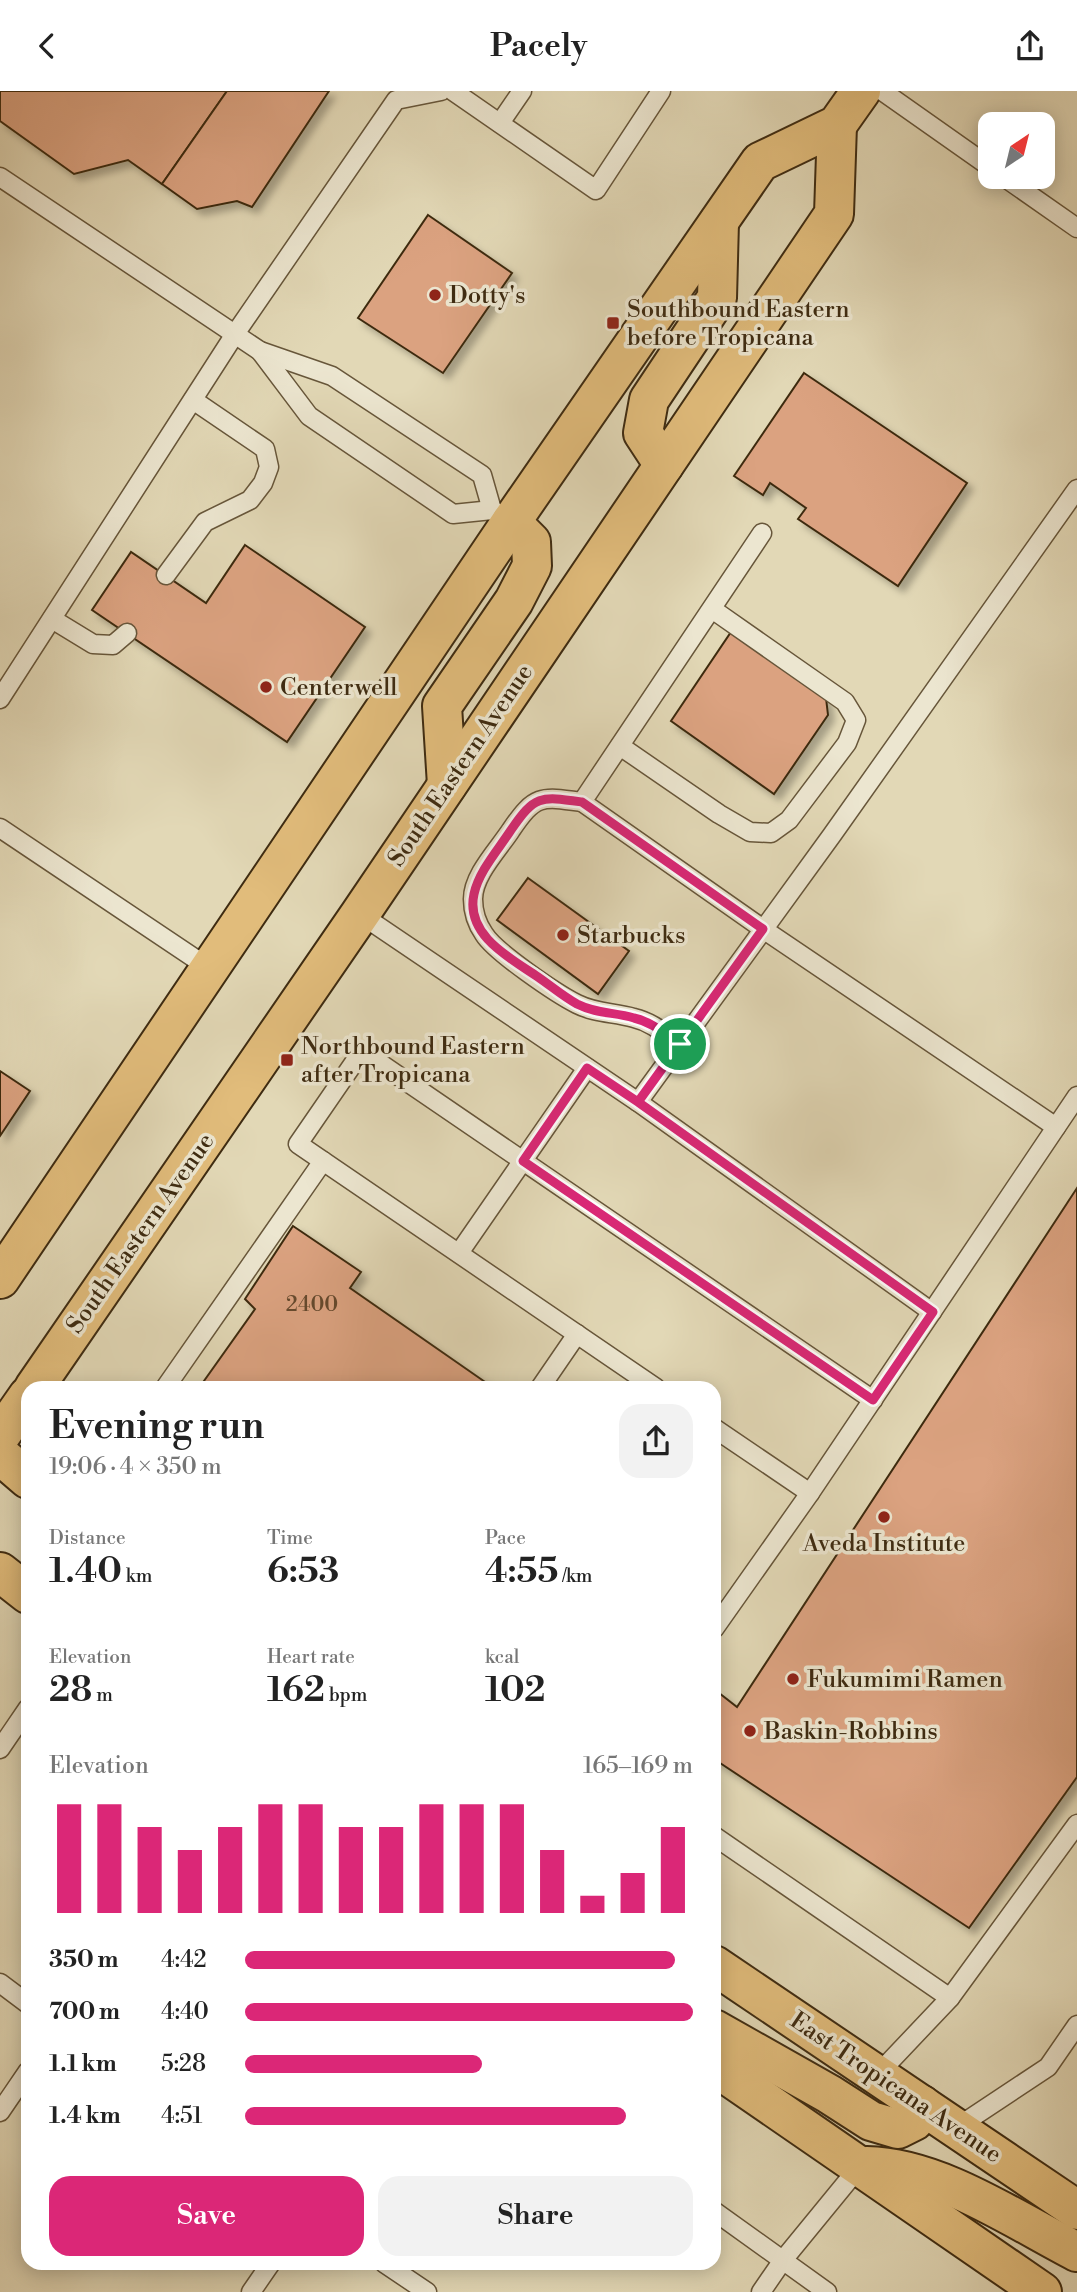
<!DOCTYPE html>
<html lang="en">
<head>
<meta charset="utf-8">
<style>
  :root { --surface:#fff; --page:#f2f2f2; --text:#222; --muted:#767676; --accent:#db2777 }
  body { margin:0; font-family:"Libre Bodoni",serif; background:var(--page); color:var(--text); height:100vh; display:flex; flex-direction:column; font-size:26px; white-space:nowrap }
  * { box-sizing:border-box; margin:0 }
  p { font-size:23px; color:var(--muted) }
  .icon { flex:none; width:38px; height:38px; fill:none; stroke:currentColor; stroke-width:2; stroke-linecap:round; stroke-linejoin:round }
  .map { position:relative; flex:1; overflow:hidden }
  .side { position:absolute; left:21px; top:1290px; width:700px; height:889px; display:flex; flex-direction:column; background:var(--surface); border-radius:21px; box-shadow:0 4px 18px #0003 }
  .side>* { flex:none }
  .needle { width:46px; rotate:35deg }
  .tools { position:absolute; left:978px; top:21px; display:grid; gap:14px }
  .tools a { display:grid; place-items:center; width:77px; height:77px; border-radius:14px; background:var(--surface); box-shadow:0 4px 18px #0003; font-size:35px }
  .pin { position:absolute; display:grid; place-items:center; width:60px; height:60px; color:#fff; margin:-30px; border:4px solid #fff; border-radius:50%; box-shadow:0 2px 7px #0007 }
  .round { display:grid; place-items:center; flex:none; width:74px; height:74px; border-radius:21px; background:var(--page) }
  .overview { display:flex; align-items:center; justify-content:space-between; height:119px; padding:0 28px }
  h1 { font-size:38px; font-weight:600; line-height:52px }
  .metrics { display:grid; grid-template-columns:repeat(3,1fr); gap:10px; height:119px; padding:7px 28px }
  .metrics div { display:grid; align-content:center }
  .metrics b { font-size:35px; font-weight:600 }
  .metrics small { font-size:19px; font-weight:400 }
  .metrics p { font-size:19px }
  .chart { height:196px; padding:14px 28px }
  .chart p { display:flex; justify-content:space-between }
  .chart svg { width:100%; height:126px; margin-top:7px; stroke:var(--accent); stroke-width:6 }
  .action { display:flex; gap:14px; margin-top:auto; padding:14px 28px }
  .action a { flex:1; height:80px; border-radius:21px; background:var(--accent); color:#fff; font-size:28px; font-weight:600; line-height:80px; text-align:center }
  .action a+a { background:var(--page); color:var(--text) }
  ul { padding:0 28px; list-style:none; font-size:23px }
  li { display:grid; grid-template-columns:112px 84px 1fr; align-items:center; height:52px }
  li i { height:18px; border-radius:9px; background:var(--accent) }
  header { display:flex; justify-content:space-between; align-items:center; height:91px; padding:0 28px; background:var(--surface); font-size:32px; font-weight:600 }
  .map>svg:first-child { display:block }
</style>
</head>
<body>
<header><svg class="icon" aria-label="back" viewBox="0 0 24 24"><path d="M15 5l-7 7 7 7"/></svg>Pacely<svg class="icon" aria-label="share" viewBox="0 0 24 24"><path d="M12 15V3M7 8l5-5 5 5M5 13v7h14v-7"/></svg></header>
<div class="map">
<svg width="1077" height="2201" viewBox="0 0 1077 2201">
  <defs>
    <filter id="shadow"><feDropShadow dx="6" dy="6" stdDeviation="3.5" flood-color="#0004"/></filter>
  </defs>
  <rect width="100%" height="100%" fill="#e2d8b6"/>
  <filter id="stains"><feTurbulence type="fractalNoise" baseFrequency=".00286" numOctaves="4"/><feColorMatrix values="0 0 0 0 .2 0 0 0 0 .09 0 0 0 0 .02 0 0 0 .5 -.17"/></filter>
  <radialGradient id="worn" r=".72"><stop offset=".6" stop-color="#630" stop-opacity="0"/><stop offset="1" stop-color="#630" stop-opacity=".3"/></radialGradient>
  <g fill="#dba280" stroke="#3e2b11" stroke-width="2" filter="url(#shadow)">
    <polygon points="0,0 227,0 162,93 128,69 74,83 0,30"/>
    <polygon points="227,0 329,0 252,116 237,110 197,118 162,93"/>
    <polygon points="428,124 512,182 443,282 358,227"/>
    <polygon points="804,282 967,392 898,495 798,428 806,417 770,392 763,404 734,385"/>
    <polygon points="245,454 365,536 287,651 92,519 131,461 206,512"/>
    <polygon points="731,541 826,607 828,624 774,703 671,630"/>
    <polygon points="528,787 629,860 598,903 497,829"/>
    <polygon points="0,980 30,1000 0,1045"/>
    <polygon points="1077,1097 1077,1686 969,1837 714,1668 714,1609 719,1602 737,1616"/>
    <polygon points="293,1135 361,1181 350,1197 488,1293 486,1297 199,1297 255,1218 245,1208"/>
  </g>
  <g fill="none" stroke-linecap="round" stroke-linejoin="round">
    <defs>
      <g id="service">
        <polyline points="453,0 596,99 661,0"/>
        <polyline points="882,0 990,76"/>
        <polyline points="500,32 522,0"/>
        <polyline points="0,86 260,260 332,285 482,384 492,419"/>
        <polyline points="1004,86 1077,137"/>
        <polyline points="260,260 309,325 453,423 492,419 500,424"/>
        <polyline points="762,442 582,711 763,838 1056,1036"/>
        <polyline points="166,484 205,431 250,409 263,392 269,376 265,358 193,309"/>
        <polyline points="52,528 93,553 113,554 127,542"/>
        <polyline points="0,608 235,243 396,9 441,0"/>
        <polyline points="620,655 719,723 750,741 771,742 789,729 847,652 856,629 845,611 712,518"/>
        <path d="M582 711C540 705 535 704 511 739 498 759 473 784 473 808 473 821 477 833 484 843 495 861 557 903 577 913 597 923 614 921 634 927 652 931 665 943 679 953"/>
        <polyline points="0,737 209,877"/>
        <polyline points="360,823 638,1011 932,1221"/>
        <polyline points="638,1011 832,744 1077,398"/>
        <polyline points="459,1162 587,977"/>
        <polyline points="165,1297 323,1070"/>
        <polyline points="540,1297 577,1243"/>
        <polyline points="656,1297 298,1053 362,960 873,1309"/>
        <polyline points="714,1337 810,1402"/>
        <polyline points="714,1538 810,1402 1077,1005"/>
        <polyline points="0,1658 28,1617"/>
        <polyline points="714,1745 950,1907"/>
        <polyline points="0,1892 28,1913"/>
        <polyline points="878,1983 950,1907 1077,1733"/>
        <polyline points="0,2021 28,1980"/>
        <polyline points="956,2037 1048,1976 1077,1934"/>
        <polyline points="714,2120 827,2201"/>
        <polyline points="384,2172 427,2201"/>
        <polyline points="251,2201 271,2172"/>
        <polyline points="761,2201 783,2169 860,2075"/>
      </g>
      <g id="primary">
        <polyline points="664,374 643,342 649,309 717,207 719,131"/>
        <polyline points="447,694 442,615 514,510 532,475 531,451 511,431"/>
        <polyline points="0,1188 511,431 760,71 837,34 861,0"/>
        <polyline points="34,1297 360,823 834,123 837,34"/>
        <polyline points="0,1345 28,1305"/>
        <polyline points="0,1364 28,1388"/>
        <polyline points="0,1481 28,1503"/>
        <polyline points="714,1874 1077,2119"/>
        <polyline points="714,1938 829,2003 871,2030 898,2038 914,2030 922,2014"/>
        <polyline points="714,1975 1042,2201"/>
        <path d="M867 2075C938 2076 1015 2129 1077 2161"/>
      </g>
    </defs>
    <use href="#service" stroke="#67563a" stroke-width="21"/>
    <use href="#primary" stroke="#3e2b11" stroke-width="42"/>
    <use href="#service" stroke="#ece6d0" stroke-width="18"/>
    <use href="#primary" stroke="#e1bc7b" stroke-width="38"/>
  </g>
  <g fill="none" stroke-linecap="round" stroke-linejoin="round">
    <defs>
      <path id="route" d="M680 953C665 943 652 931 634 927 614 921 597 923 577 913 564 906 551 895 538 886 510 867 465 844 474 803 479 780 498 759 511 739 535 704 540 705 582 711L763 838C721 896 680 953 638 1011L587 977 523 1070 873 1309 933 1221 638 1011 680 953"/>
    </defs>
    <use href="#route" stroke="#fff" stroke-width="14"/>
    <use href="#route" stroke="#db2777" stroke-width="9"/>
  </g>
  <g fill="#8f2418" stroke="#ece6d0" stroke-width="2.5">
    <circle cx="435" cy="204" r="7"/>
    <rect x="606" y="225" width="14" height="14" rx="3.5"/>
    <circle cx="266" cy="596" r="7"/>
    <circle cx="563" cy="844" r="7"/>
    <rect x="280" y="962" width="14" height="14" rx="3.5"/>
    <circle cx="884" cy="1426" r="7"/>
    <circle cx="793" cy="1588" r="7"/>
    <circle cx="750" cy="1640" r="7"/>
  </g>
  <g text-anchor="middle" stroke-width="7" stroke-linejoin="round" paint-order="stroke">
    <g font-size="21" fill="#65492d">
      <text x="312" y="1220">2400</text>
    </g>
    <g font-size="24" fill="#3e2b11" stroke="#ece6d0" text-anchor="start">
      <text x="449" y="212">Dotty's</text>
      <text x="627" y="226">Southbound Eastern<tspan x="627" dy="28">before Tropicana</tspan></text>
      <text x="280" y="604">Centerwell</text>
      <text x="577" y="852">Starbucks</text>
      <text x="301" y="963">Northbound Eastern<tspan x="301" dy="28">after Tropicana</tspan></text>
      <text x="884" y="1460" text-anchor="middle">Aveda Institute</text>
      <text x="807" y="1596">Fukumimi Ramen</text>
      <text x="764" y="1648">Baskin-Robbins</text>
    </g>
    <g font-size="24" fill="#3e2b11" stroke="#ece6d0">
      <text transform="translate(460 674) rotate(-56)" y="8">South Eastern Avenue</text>
      <text transform="translate(140 1142) rotate(-55)" y="8">South Eastern Avenue</text>
      <text transform="translate(896 1996) rotate(34)" y="8">East Tropicana Avenue</text>
    </g>
  </g>
  <rect width="100%" height="100%" filter="url(#stains)"/>
  <rect width="100%" height="100%" fill="url(#worn)"/>
</svg>
<div class="tools">
<a><svg class="needle" viewBox="-14 -14 28 28"><path d="M0-13l5 13h-10z" fill="#e53935"/><path d="M0 13l5-13h-10z" fill="#767676"/></svg></a>
</div>
<div class="pin" style="left:680px;top:953px;background:#1e9e55"><svg class="icon" aria-label="arrive" viewBox="0 0 24 24"><path d="M6 21V4h12l-3 4 3 4H6"/></svg></div>
<section class="side">
<div class="overview"><div><h1>Evening run</h1><p>19:06 · 4 × 350 m</p></div><a class="round"><svg class="icon" aria-label="share" viewBox="0 0 24 24"><path d="M12 15V3M7 8l5-5 5 5M5 13v7h14v-7"/></svg></a></div>
<div class="metrics">
<div><p>Distance</p><b>1.40<small> km</small></b></div>
<div><p>Time</p><b>6:53</b></div>
<div><p>Pace</p><b>4:55<small> /km</small></b></div>
</div>
<div class="metrics">
<div><p>Elevation</p><b>28<small> m</small></b></div>
<div><p>Heart rate</p><b>162<small> bpm</small></b></div>
<div><p>kcal</p><b>102</b></div>
</div>
<div class="chart"><p><span>Elevation</span>165–169 m</p>
<svg viewBox="0 0 160 44" preserveAspectRatio="none"><path d="M5 44V6M15 44V6M25 44V14M35 44V22M45 44V14M55 44V6M65 44V6M75 44V14M85 44V14M95 44V6M105 44V6M115 44V6M125 44V22M135 44V38M145 44V30M155 44V14"/></svg>
</div>
<ul>
<li><b>350 m</b>4:42<i style="width:96%"></i></li>
<li><b>700 m</b>4:40<i style="width:100%"></i></li>
<li><b>1.1 km</b>5:28<i style="width:53%"></i></li>
<li><b>1.4 km</b>4:51<i style="width:85%"></i></li>
</ul>
<div class="action"><a>Save</a><a>Share</a></div>
</section>
</div>
</body>
</html>
